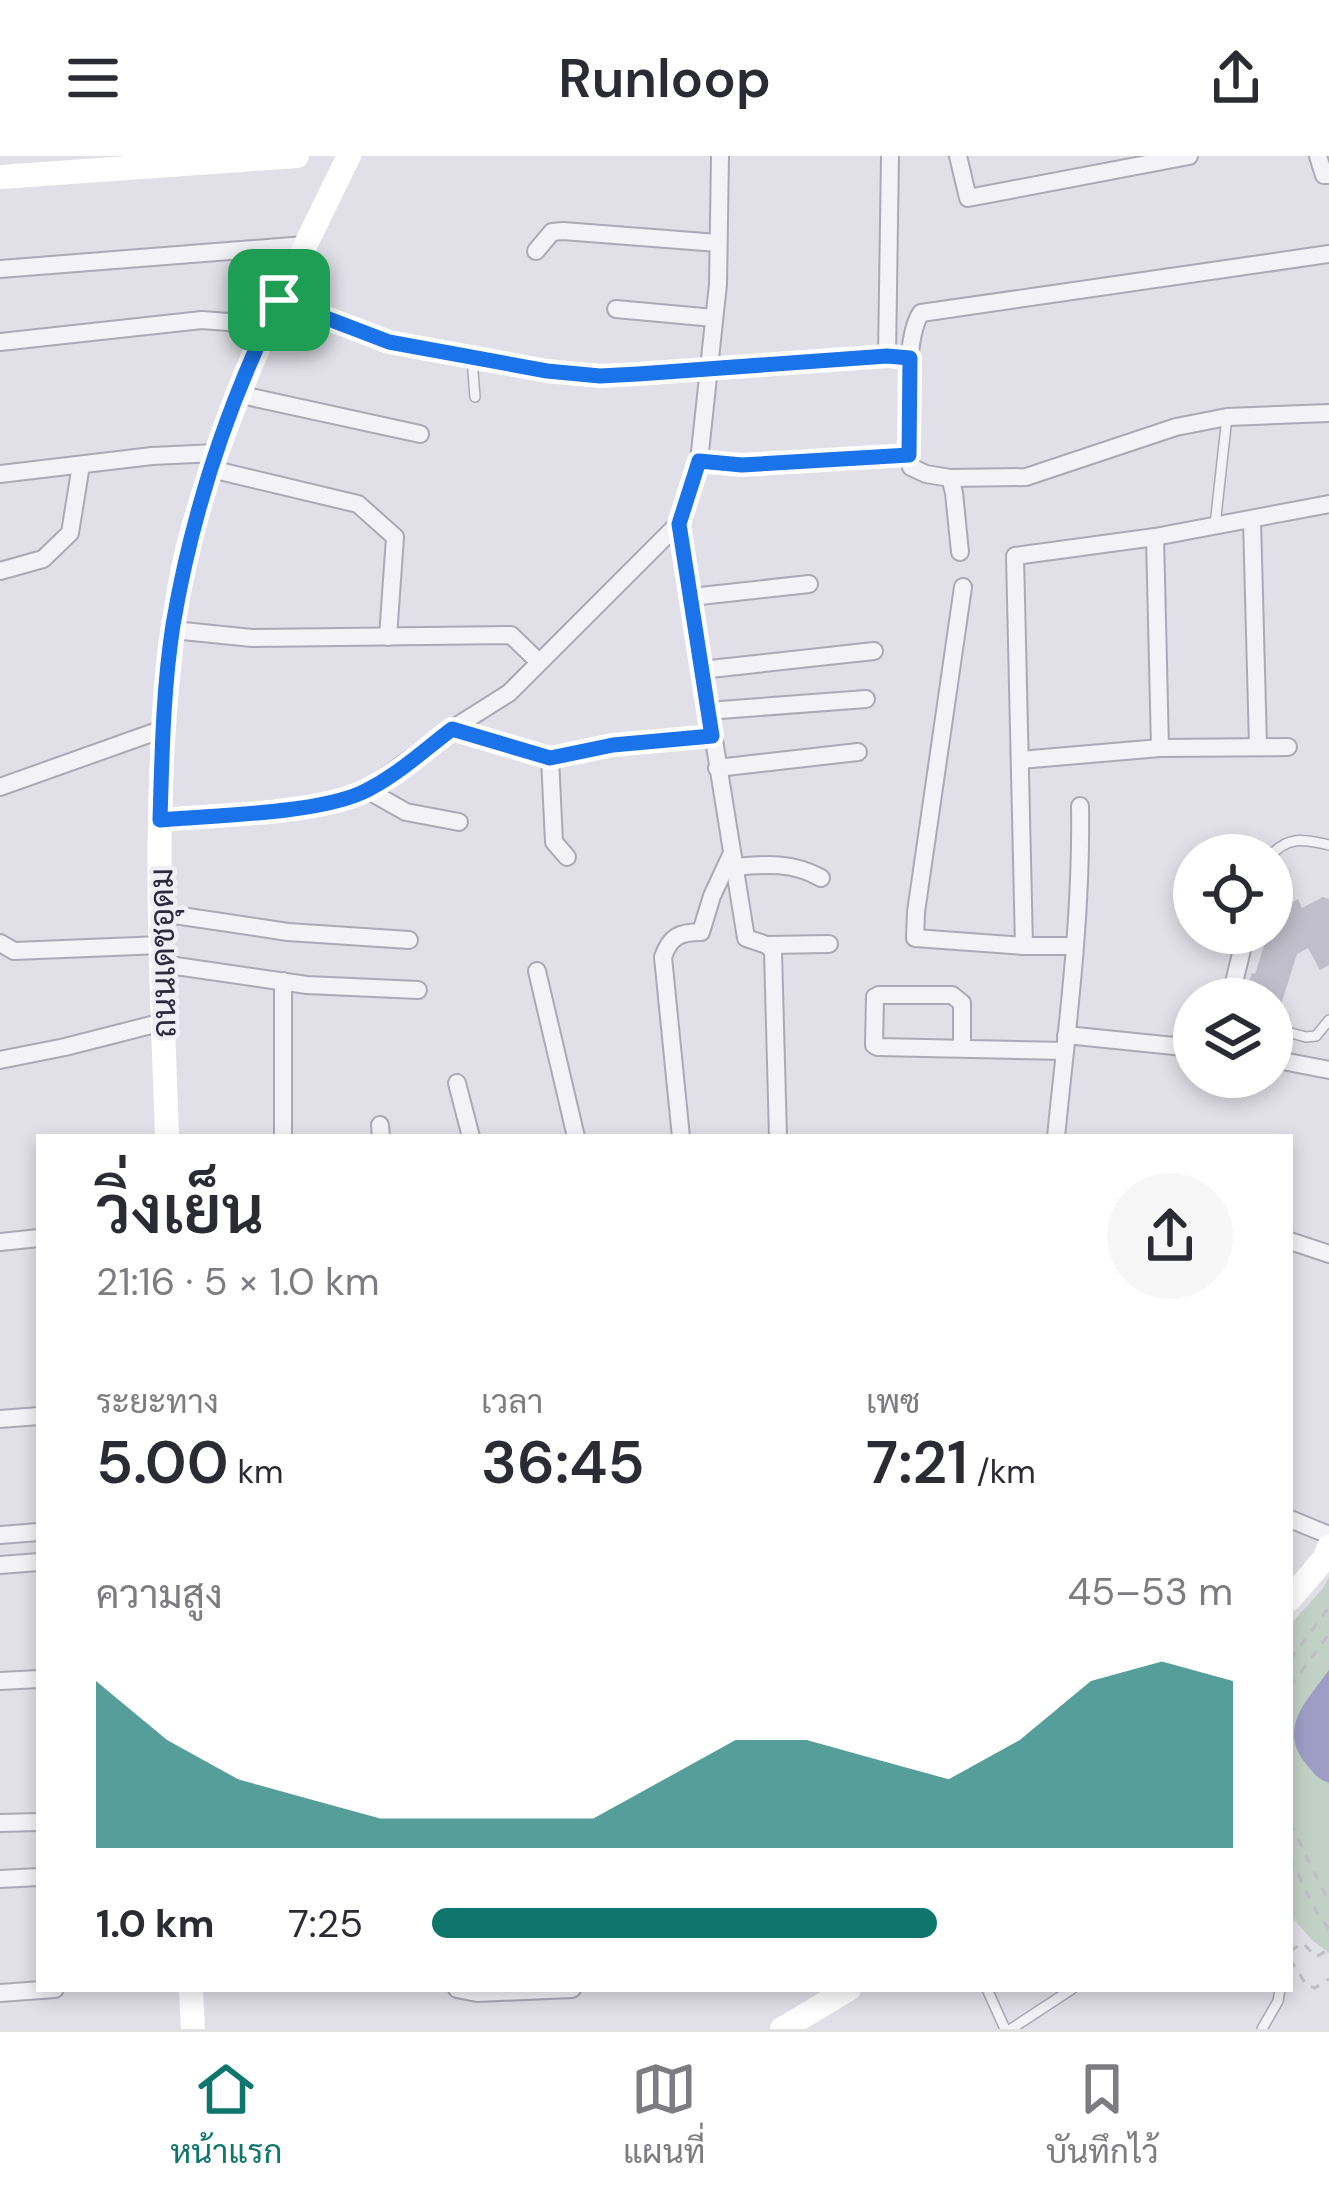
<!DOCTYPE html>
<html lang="th">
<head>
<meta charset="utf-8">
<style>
  :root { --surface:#fff; --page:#f7f7f7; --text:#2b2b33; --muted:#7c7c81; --line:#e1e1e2; --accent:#0f766e }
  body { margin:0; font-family:"DM Sans",Sarabun,sans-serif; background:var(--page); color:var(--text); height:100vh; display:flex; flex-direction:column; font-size:45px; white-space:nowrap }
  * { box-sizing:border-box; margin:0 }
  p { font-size:39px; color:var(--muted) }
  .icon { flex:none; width:66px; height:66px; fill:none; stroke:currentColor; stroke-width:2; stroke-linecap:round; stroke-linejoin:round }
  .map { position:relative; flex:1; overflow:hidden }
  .sheet { position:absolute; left:36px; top:978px; width:1257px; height:858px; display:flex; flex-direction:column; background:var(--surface); border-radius:0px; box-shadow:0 6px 18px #0003 }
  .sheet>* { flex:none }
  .tools { position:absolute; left:1173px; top:678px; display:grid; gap:24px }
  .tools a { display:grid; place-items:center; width:120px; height:120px; border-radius:50%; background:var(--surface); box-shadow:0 6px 18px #0003; font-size:60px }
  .pin { position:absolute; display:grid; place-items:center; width:102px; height:102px; color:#fff; margin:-51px; border-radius:24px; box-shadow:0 6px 18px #0006 }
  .round { display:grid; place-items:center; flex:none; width:126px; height:126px; border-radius:63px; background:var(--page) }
  .overview { display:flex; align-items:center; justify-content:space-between; height:204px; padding:0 60px }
  h1 { font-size:66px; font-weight:600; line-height:90px }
  .metrics { display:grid; grid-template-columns:repeat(3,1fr); gap:18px; height:204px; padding:12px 60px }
  .metrics div { display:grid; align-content:center }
  .metrics b { font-size:60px; font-weight:600 }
  .metrics small { font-size:33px; font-weight:400 }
  .metrics p { font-size:33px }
  .chart { height:336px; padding:24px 60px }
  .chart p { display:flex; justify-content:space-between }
  .chart svg { width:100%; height:216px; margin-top:12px; fill:var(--accent); opacity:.7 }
  ul { padding:0 60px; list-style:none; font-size:39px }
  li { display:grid; grid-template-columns:192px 144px 1fr; align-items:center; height:90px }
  li i { height:30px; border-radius:15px; background:var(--accent) }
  header { display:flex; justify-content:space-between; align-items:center; height:156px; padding:0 60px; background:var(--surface); font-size:54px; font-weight:600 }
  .tab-bar { display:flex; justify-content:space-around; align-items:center; height:168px; border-top:3px solid var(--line); background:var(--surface); font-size:33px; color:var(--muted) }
  .tab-bar a { display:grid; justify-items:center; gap:6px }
  .tab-bar .active { color:var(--accent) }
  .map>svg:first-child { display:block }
</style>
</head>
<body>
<header><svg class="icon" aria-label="menu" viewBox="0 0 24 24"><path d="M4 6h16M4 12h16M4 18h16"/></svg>Runloop<svg class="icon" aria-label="share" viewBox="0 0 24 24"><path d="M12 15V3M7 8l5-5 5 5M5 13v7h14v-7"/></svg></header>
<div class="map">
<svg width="1329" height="1873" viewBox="0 0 1329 1873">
  <rect width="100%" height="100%" fill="#e1e0e8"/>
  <polygon fill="#c2d1c6" points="1329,1421 1329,1797 1312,1784 1290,1759 1290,1469 1324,1431"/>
  <path fill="#9e9dc5" d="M1329 1514V1627C1318 1623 1314 1618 1307 1609 1276 1573 1307 1545 1329 1514Z"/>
  <polygon fill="#bfbeca" points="1323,741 1329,743 1329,809 1320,814 1308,792 1297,798 1272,877 1272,843 1248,843 1251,833 1247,831 1252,817 1255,818 1268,777 1272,777 1272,767 1288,759 1283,751 1298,743 1302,752"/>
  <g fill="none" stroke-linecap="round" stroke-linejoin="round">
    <defs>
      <g id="lane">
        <polyline points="472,203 475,241"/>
        <polyline points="1215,369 1227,261"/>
        <path d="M1271 699C1290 679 1305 684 1329 689"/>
        <polyline points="1272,872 1306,881 1316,880 1329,864"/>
        <polyline points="987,1833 1005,1873"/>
        <polyline points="1011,1873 1072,1833"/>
        <polyline points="1262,1873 1278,1845 1280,1833"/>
      </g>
      <g id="street">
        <polyline points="958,0 968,42 1189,0"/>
        <polyline points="1318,0 1324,19 1329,19"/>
        <polyline points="536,95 552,76 563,75 718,87"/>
        <path d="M1329 98 921 157C903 183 909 265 909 299L911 311 926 318 950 322 1026 321 1176 271 1227 261 1329 257"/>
        <polyline points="0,113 305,89"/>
        <polyline points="279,144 389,186 547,216 600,220 638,218 887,200 910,202"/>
        <polyline points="616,153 714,162"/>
        <polyline points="0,186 202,164 267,169"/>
        <polyline points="887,200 890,0"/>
        <polyline points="237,238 420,278"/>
        <polyline points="699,305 742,309 909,299"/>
        <polyline points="211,313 358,348 395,381 388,481"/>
        <polyline points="0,318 152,300 216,297"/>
        <polyline points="950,322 954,337 960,396"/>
        <polyline points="1252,364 1258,590"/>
        <polyline points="679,367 746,782 767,789 773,795 778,981"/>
        <polyline points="1155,381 1160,592"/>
        <polyline points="0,415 43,403 70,377 81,309"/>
        <polyline points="963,431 916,756 915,782 1024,790 1074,790"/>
        <polyline points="691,441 809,428"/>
        <polyline points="173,474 252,482 511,479 539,506"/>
        <polyline points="701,514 874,495"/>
        <polyline points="707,555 866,543"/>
        <polyline points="452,573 550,602 612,589 712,581"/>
        <polyline points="550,602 554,686 567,701"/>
        <polyline points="1020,604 1160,592 1288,591"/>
        <polyline points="717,612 858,596"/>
        <polyline points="0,631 163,573"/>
        <polyline points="367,634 406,656 459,666"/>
        <polyline points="159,664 302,651 351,641 367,634 452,573 509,537 679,367 699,305 718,128 720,0"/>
        <path d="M735 711C766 708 793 706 821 722"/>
        <polyline points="161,757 288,776 409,784"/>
        <polyline points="0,787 14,795 162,789"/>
        <polyline points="767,789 829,788"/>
        <polyline points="1024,790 1015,400 1155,381 1329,348"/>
        <polyline points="162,808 307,829 418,834"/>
        <polyline points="537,815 576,981"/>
        <polyline points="1230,843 1246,777"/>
        <polyline points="1066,879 1194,892"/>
        <polyline points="962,893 962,847 952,839 879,839 875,841 874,889 878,891 1065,895"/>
        <polyline points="1272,903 1329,914"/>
        <polyline points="0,904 65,891 163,866"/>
        <polyline points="457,927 471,981"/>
        <polyline points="380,969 381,981"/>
        <polyline points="283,981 283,825"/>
        <path d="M681 981 663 801C670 781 679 776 701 776L712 740 732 697"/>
        <path d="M1056 981C1067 871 1082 761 1080 650"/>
        <polyline points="1290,1085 1329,1098"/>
        <polyline points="0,1086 39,1082"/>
        <polyline points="0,1263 39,1260"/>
        <polyline points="1290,1363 1329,1379"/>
        <polyline points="0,1379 39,1376"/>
        <polyline points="0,1409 39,1406"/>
        <polyline points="0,1525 39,1523"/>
        <polyline points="0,1667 39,1666"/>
        <polyline points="0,1723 39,1721"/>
        <polyline points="457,1833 477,1837 572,1833"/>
        <polyline points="0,1837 55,1833"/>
      </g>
    </defs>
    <use href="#lane" stroke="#aba9b5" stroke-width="12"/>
    <use href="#street" stroke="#aba9b5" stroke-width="20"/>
    <g stroke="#c0bec6" stroke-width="3" stroke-dasharray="9 9" stroke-linecap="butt">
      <polyline points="1290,1504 1329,1451"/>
      <polyline points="1290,1531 1329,1478"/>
      <polyline points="1290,1667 1329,1746"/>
      <polyline points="1290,1702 1317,1757 1329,1773"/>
      <polyline points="1290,1795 1303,1787 1316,1801 1329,1793"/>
      <polyline points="1290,1803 1307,1830 1315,1832 1329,1823"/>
    </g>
    <use href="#lane" stroke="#f3f2f6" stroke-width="9"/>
    <use href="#street" stroke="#f3f2f6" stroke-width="16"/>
    <g stroke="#fff" stroke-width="24">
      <polyline points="0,21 297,0"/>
      <path d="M167 981C162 832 153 682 167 533 172 482 177 429 191 379 228 246 288 123 349 0"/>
      <polyline points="1290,1443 1324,1403 1329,1391"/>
      <polyline points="191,1833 193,1873"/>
      <polyline points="782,1873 849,1833"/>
    </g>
  </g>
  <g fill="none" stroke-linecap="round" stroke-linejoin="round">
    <defs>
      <path id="route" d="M279 144 389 186 547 215 600 220 638 218 887 200 910 202 909 299 742 309 699 305 679 368 712 580 613 589 550 602 452 573C423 595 394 622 361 637 313 658 214 659 160 664 162 599 163 533 173 469 192 357 228 247 279 144Z"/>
    </defs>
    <use href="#route" stroke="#fff" stroke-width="24"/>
    <use href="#route" stroke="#1a73e8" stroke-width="15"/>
  </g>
  <g text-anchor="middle" stroke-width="9" stroke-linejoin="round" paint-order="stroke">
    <g font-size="33" fill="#2d2a3e" stroke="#f0eff6">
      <text transform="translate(162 797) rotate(-91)" y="12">ถนนเดชอุดม</text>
    </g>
  </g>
</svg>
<div class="tools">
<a><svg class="icon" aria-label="locate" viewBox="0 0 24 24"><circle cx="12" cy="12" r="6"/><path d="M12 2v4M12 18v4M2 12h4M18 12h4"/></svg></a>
<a><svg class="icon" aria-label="layers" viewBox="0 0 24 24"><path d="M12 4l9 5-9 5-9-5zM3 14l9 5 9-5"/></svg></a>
</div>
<div class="pin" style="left:279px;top:144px;background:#1e9e55"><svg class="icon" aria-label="arrive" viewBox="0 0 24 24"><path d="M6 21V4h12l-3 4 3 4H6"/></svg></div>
<section class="sheet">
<div class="overview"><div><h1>วิ่งเย็น</h1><p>21:16 · 5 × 1.0 km</p></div><a class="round"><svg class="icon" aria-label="share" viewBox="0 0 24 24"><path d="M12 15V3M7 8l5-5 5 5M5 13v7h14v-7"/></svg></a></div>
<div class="metrics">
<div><p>ระยะทาง</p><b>5.00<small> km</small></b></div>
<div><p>เวลา</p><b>36:45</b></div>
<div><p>เพซ</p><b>7:21<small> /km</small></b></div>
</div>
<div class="chart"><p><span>ความสูง</span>45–53 m</p>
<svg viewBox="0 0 160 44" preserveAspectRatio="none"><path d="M0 44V10L10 22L20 30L30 34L40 38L50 38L60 38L70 38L80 30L90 22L100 22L110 26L120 30L130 22L140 10L150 6L160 10V44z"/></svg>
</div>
<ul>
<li><b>1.0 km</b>7:25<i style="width:63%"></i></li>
</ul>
</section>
</div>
<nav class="tab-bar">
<a class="active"><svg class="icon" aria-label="home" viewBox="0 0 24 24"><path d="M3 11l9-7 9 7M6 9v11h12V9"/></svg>หน้าแรก</a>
<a><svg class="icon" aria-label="map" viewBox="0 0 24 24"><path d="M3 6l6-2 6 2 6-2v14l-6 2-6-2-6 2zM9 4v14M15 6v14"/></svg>แผนที่</a>
<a><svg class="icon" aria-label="saved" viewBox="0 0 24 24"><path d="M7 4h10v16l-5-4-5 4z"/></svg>บันทึกไว้</a>
</nav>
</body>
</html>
